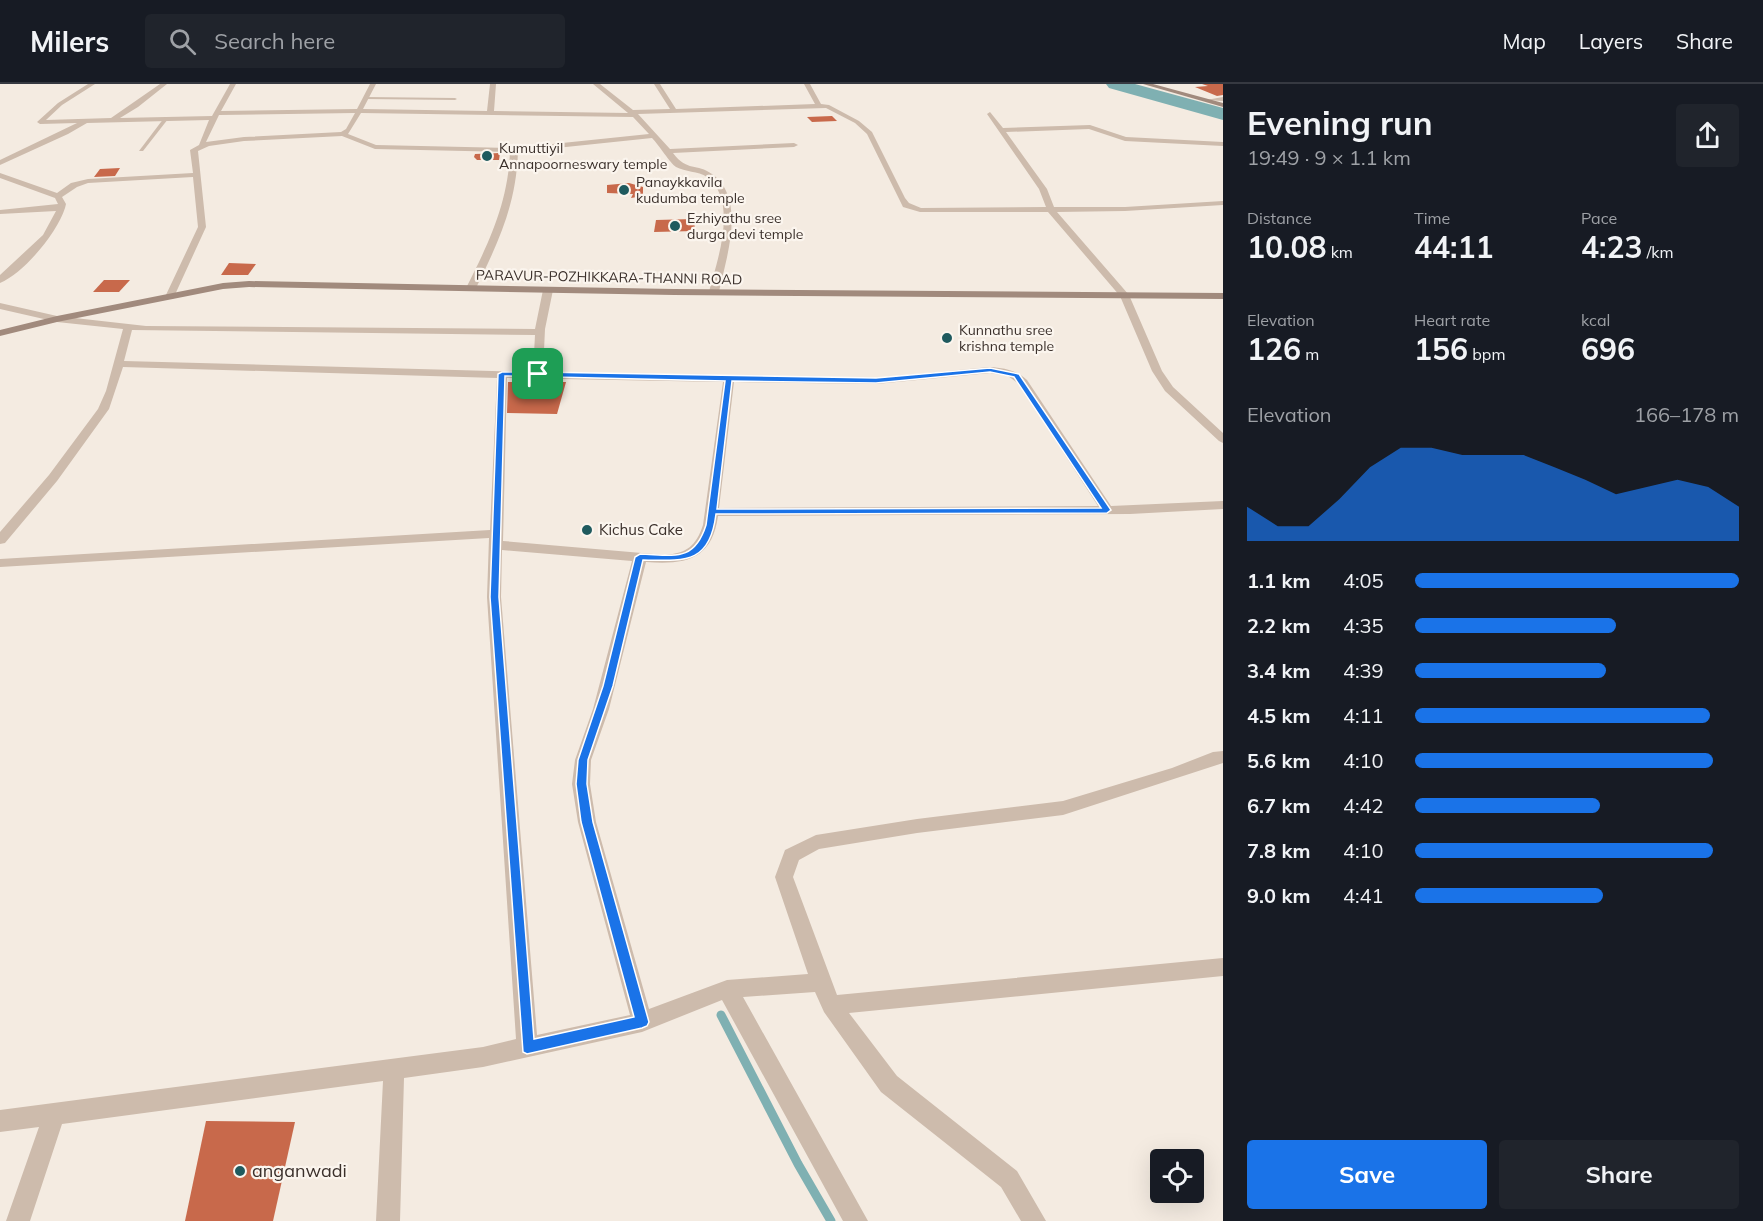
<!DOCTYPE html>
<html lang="en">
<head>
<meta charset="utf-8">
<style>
  :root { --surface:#171b24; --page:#20242c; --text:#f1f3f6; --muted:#9ea1a6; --line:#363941; --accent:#1a73e8 }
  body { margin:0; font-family:Mulish,sans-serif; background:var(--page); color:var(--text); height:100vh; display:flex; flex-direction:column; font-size:22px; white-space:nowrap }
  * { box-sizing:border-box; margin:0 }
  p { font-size:20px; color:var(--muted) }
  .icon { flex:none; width:33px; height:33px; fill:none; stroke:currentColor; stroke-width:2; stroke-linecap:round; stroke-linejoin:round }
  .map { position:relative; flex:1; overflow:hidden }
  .panel { display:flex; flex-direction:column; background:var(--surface); width:540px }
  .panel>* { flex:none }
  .fabs { position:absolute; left:1150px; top:1065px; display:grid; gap:12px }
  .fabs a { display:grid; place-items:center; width:54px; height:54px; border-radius:6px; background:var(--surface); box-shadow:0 6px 24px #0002; font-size:30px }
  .pin { position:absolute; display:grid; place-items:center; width:51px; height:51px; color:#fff; margin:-26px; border-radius:12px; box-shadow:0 3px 9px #0006 }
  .round { display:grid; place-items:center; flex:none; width:63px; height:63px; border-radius:6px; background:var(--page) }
  .overview { display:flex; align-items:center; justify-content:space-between; height:102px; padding:0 24px }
  h1 { font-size:33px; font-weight:700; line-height:45px }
  .metrics { display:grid; grid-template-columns:repeat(3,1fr); gap:9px; height:102px; padding:6px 24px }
  .metrics div { display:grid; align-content:center }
  .metrics b { font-size:30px; font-weight:700 }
  .metrics small { font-size:16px; font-weight:400 }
  .metrics p { font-size:16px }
  .chart { height:168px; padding:12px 24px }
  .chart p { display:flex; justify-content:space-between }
  .chart svg { width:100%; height:108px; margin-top:6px; fill:var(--accent); opacity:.7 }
  .action { display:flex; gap:12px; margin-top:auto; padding:12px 24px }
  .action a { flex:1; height:69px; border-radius:6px; background:var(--accent); color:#fff; font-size:24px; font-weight:700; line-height:69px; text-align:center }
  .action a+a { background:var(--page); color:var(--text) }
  ul { padding:0 24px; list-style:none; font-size:20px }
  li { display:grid; grid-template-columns:96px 72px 1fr; align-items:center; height:45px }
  li i { height:15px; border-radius:8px; background:var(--accent) }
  header { display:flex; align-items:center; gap:36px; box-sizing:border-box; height:84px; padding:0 30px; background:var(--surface); border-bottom:2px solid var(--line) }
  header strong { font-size:28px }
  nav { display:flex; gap:33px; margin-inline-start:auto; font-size:21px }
  .search { width:420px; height:54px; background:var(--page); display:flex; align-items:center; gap:15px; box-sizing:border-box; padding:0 21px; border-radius:6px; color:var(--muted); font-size:22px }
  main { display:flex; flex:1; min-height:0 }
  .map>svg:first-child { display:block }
</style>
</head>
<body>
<header>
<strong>Milers</strong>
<div class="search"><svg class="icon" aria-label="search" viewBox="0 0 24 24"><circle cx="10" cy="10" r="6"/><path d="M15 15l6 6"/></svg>Search here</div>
<nav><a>Map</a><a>Layers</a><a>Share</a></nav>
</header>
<main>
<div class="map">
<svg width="1223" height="1137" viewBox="0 0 1223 1137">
  <rect width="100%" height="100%" fill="#f4ebe1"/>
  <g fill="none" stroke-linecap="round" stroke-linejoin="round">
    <polyline stroke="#7fb0b2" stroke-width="9" points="721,931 798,1080 831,1137"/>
    <polygon fill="#7fb0b2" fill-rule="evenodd" points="1106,0 1135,0 1223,24 1223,36 1109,4"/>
  </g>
  <g fill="#c8694b">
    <polygon points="1202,0 1223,0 1223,11 1217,12 1195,3 1208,2"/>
    <polygon points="832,32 837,37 812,38 807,33"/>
    <polygon points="500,69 499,76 477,76 474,73 475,70"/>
    <polygon points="548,78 564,78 563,85 547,85"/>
    <polygon points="120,84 115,92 94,93 100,85"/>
    <polygon points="629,99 643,103 643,112 631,114 633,110 607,109 607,101"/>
    <polygon points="694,135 695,147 654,148 656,136"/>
    <polygon points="229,179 256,180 248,191 221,191"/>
    <polygon points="104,196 130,196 119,208 93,208"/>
    <polygon points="508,298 566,298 557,330 507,329"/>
    <polygon points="206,1037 295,1038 273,1137 185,1137"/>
  </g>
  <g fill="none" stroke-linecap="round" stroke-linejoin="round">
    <g fill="#cdbbac" fill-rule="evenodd">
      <polygon points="366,13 455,14 457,15 455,16 364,15"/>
      <polygon points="164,34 168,35 143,67 139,67"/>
    </g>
    <g fill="#cdbbac" fill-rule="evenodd">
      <path d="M88 0H95L62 21 46 36 111 34 160 0H167L138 23 120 34 212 32 230 0H236L221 27 357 25 370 0H376L363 25 487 27 490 0H496L494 27 628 29 593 0H600L633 26 670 25 654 0H660L676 25 815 20 804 0H810L821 20 829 21 859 37 872 48 905 114 909 119 921 124 1046 123 1039 105 987 30 990 28 1003 44 1090 41 1126 53 1223 58V62L1125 57 1089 45 1006 48 1047 105 1054 123H1125L1223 117V121L1125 127 1057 128 1129 211 1162 287 1173 303 1223 349V359L1219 357 1165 307 1152 287 1120 212 1048 128H920L903 123 867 50 855 39 826 24 638 30 670 65 794 59 798 61 794 63 673 69C687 88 697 79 712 90 747 115 726 174 719 208L714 211 709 208C717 177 739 117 707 93 698 87 685 88 676 83 670 79 659 61 652 54L518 68C516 121 499 157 476 204L471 207 466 204C489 159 508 119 510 68L375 65 342 52 244 57 209 62 198 67 206 143 173 215 165 213 198 143 193 93 88 99 77 103 62 113 66 120 65 124C57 149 24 189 0 199V191L43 151 56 127 0 130V126L58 120 55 114 0 94V89L57 109 71 99 88 95 193 89 190 66 199 61 209 36 87 39 68 50 0 81V76L77 39 40 40 37 38 58 19ZM355 29 346 45 341 48 244 53 206 58 219 31ZM361 29 633 33 649 50 514 64 376 61 348 50Z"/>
      <polygon points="1223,13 1223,17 1206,16"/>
      <path d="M548 203 553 206 545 245 543 288 876 294 990 283C1004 284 1016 286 1027 296L1111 422 1223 417V425L1130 430 718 432C712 476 685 481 646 478L609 625 591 676 590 700 596 738 649 925 727 896 808 890 775 793 785 766 816 751 917 735 1063 717 1172 684 1213 668 1223 667V679L1063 731 917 749 819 765 799 776 793 793 837 911 1223 874V892L849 929 897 992 1017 1087 1046 1137H1021L1001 1103 881 1008 824 928 815 908 743 913 868 1137H843L722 916 642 948 483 983 404 994 400 1137H376L383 997 62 1040 30 1137H6L39 1043 0 1048V1026L483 963 516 955 487 513 489 454 0 483V475L490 446 497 294 123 283 109 325 57 397 5 459 0 460V448L49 391 98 325 106 307 123 245 57 238 0 225V219L57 232 146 242 535 245 543 206ZM132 246 535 251 533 288 124 277ZM990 289 1008 292 1019 300 1098 422 719 424 734 298 876 300ZM507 294 723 298 703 441C696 462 687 469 665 471L503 457ZM502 466 632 477 593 625 575 676 572 700 578 738 630 931 537 951 501 513Z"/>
    </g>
    <g fill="#a18a7d" fill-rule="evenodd">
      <polygon points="1143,0 1153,0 1223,19 1223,23"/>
      <polygon points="249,197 674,205 1223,209 1223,215 674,211 249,203 223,205 57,238 0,252 0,246 57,232 223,199"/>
    </g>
  </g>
  <path fill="#1a73e8" stroke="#fff" stroke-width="1.5" fill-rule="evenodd" d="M990 284 1019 290 1111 426 1107 429 716 430C710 480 685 477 643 476L613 602 588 676 587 700 593 738 649 938 647 942 642 944 527 970 523 968 490 513 498 290 502 288H538L876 294ZM990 288 1014 293 1101 424 717 425 732 297 876 299ZM505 292 725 297 706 441C694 479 673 471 640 470L635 473 603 602 578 676 576 700 581 738 634 933 534 955 499 513Z"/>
  <g fill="#1f5a5e" stroke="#fbf5ee" stroke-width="2">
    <circle cx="487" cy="72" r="6"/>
    <circle cx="624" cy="106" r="6"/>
    <circle cx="675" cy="142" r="6"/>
    <circle cx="947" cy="254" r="6"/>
    <circle cx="587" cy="446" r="6"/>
    <circle cx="240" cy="1087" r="6"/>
  </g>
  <g text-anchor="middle" stroke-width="4.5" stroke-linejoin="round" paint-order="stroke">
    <g font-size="14" fill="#3b302b" stroke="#fbf5ee" text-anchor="start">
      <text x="499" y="69">Kumuttiyil<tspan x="499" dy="16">Annapoorneswary temple</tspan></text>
      <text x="636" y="103">Panaykkavila<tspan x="636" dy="16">kudumba temple</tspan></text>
      <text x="687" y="139">Ezhiyathu sree<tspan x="687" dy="16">durga devi temple</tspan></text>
      <text x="959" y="251">Kunnathu sree<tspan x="959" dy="16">krishna temple</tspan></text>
    </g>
    <g font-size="14" fill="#3b302b" stroke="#fbf5ee">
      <text transform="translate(609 193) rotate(1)" y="5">PARAVUR-POZHIKKARA-THANNI ROAD</text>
    </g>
    <g font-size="15" fill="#3b302b" stroke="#fbf5ee" text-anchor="start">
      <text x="599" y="451">Kichus Cake</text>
    </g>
    <g font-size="18" fill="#3b302b" stroke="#fbf5ee" text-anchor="start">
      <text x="252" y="1093">anganwadi</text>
    </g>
  </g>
</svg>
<div class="fabs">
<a><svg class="icon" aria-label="locate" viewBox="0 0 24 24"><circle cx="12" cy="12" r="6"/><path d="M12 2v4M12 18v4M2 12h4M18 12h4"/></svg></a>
</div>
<div class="pin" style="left:538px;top:290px;background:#1e9e55"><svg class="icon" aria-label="arrive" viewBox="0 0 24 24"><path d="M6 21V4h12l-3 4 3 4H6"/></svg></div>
</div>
<section class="panel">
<div class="overview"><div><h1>Evening run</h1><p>19:49 · 9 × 1.1 km</p></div><a class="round"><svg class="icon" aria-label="share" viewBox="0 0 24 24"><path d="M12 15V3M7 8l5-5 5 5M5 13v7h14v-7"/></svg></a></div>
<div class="metrics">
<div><p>Distance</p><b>10.08<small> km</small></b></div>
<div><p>Time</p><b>44:11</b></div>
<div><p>Pace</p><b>4:23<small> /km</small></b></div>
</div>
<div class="metrics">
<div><p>Elevation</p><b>126<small> m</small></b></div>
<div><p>Heart rate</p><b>156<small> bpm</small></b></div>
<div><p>kcal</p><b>696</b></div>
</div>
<div class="chart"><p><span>Elevation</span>166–178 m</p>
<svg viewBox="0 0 160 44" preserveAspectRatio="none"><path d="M0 44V30L10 38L20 38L30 27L40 14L50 6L60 6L70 9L80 9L90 9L100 14L110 19L120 25L130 22L140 19L150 22L160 30V44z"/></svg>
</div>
<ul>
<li><b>1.1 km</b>4:05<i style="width:100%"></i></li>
<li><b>2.2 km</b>4:35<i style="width:62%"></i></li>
<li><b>3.4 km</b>4:39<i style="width:59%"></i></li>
<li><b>4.5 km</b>4:11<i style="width:91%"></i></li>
<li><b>5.6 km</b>4:10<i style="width:92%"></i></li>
<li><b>6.7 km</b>4:42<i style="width:57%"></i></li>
<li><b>7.8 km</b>4:10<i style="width:92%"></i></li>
<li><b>9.0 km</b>4:41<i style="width:58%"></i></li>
</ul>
<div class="action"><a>Save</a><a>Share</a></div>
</section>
</main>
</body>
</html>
